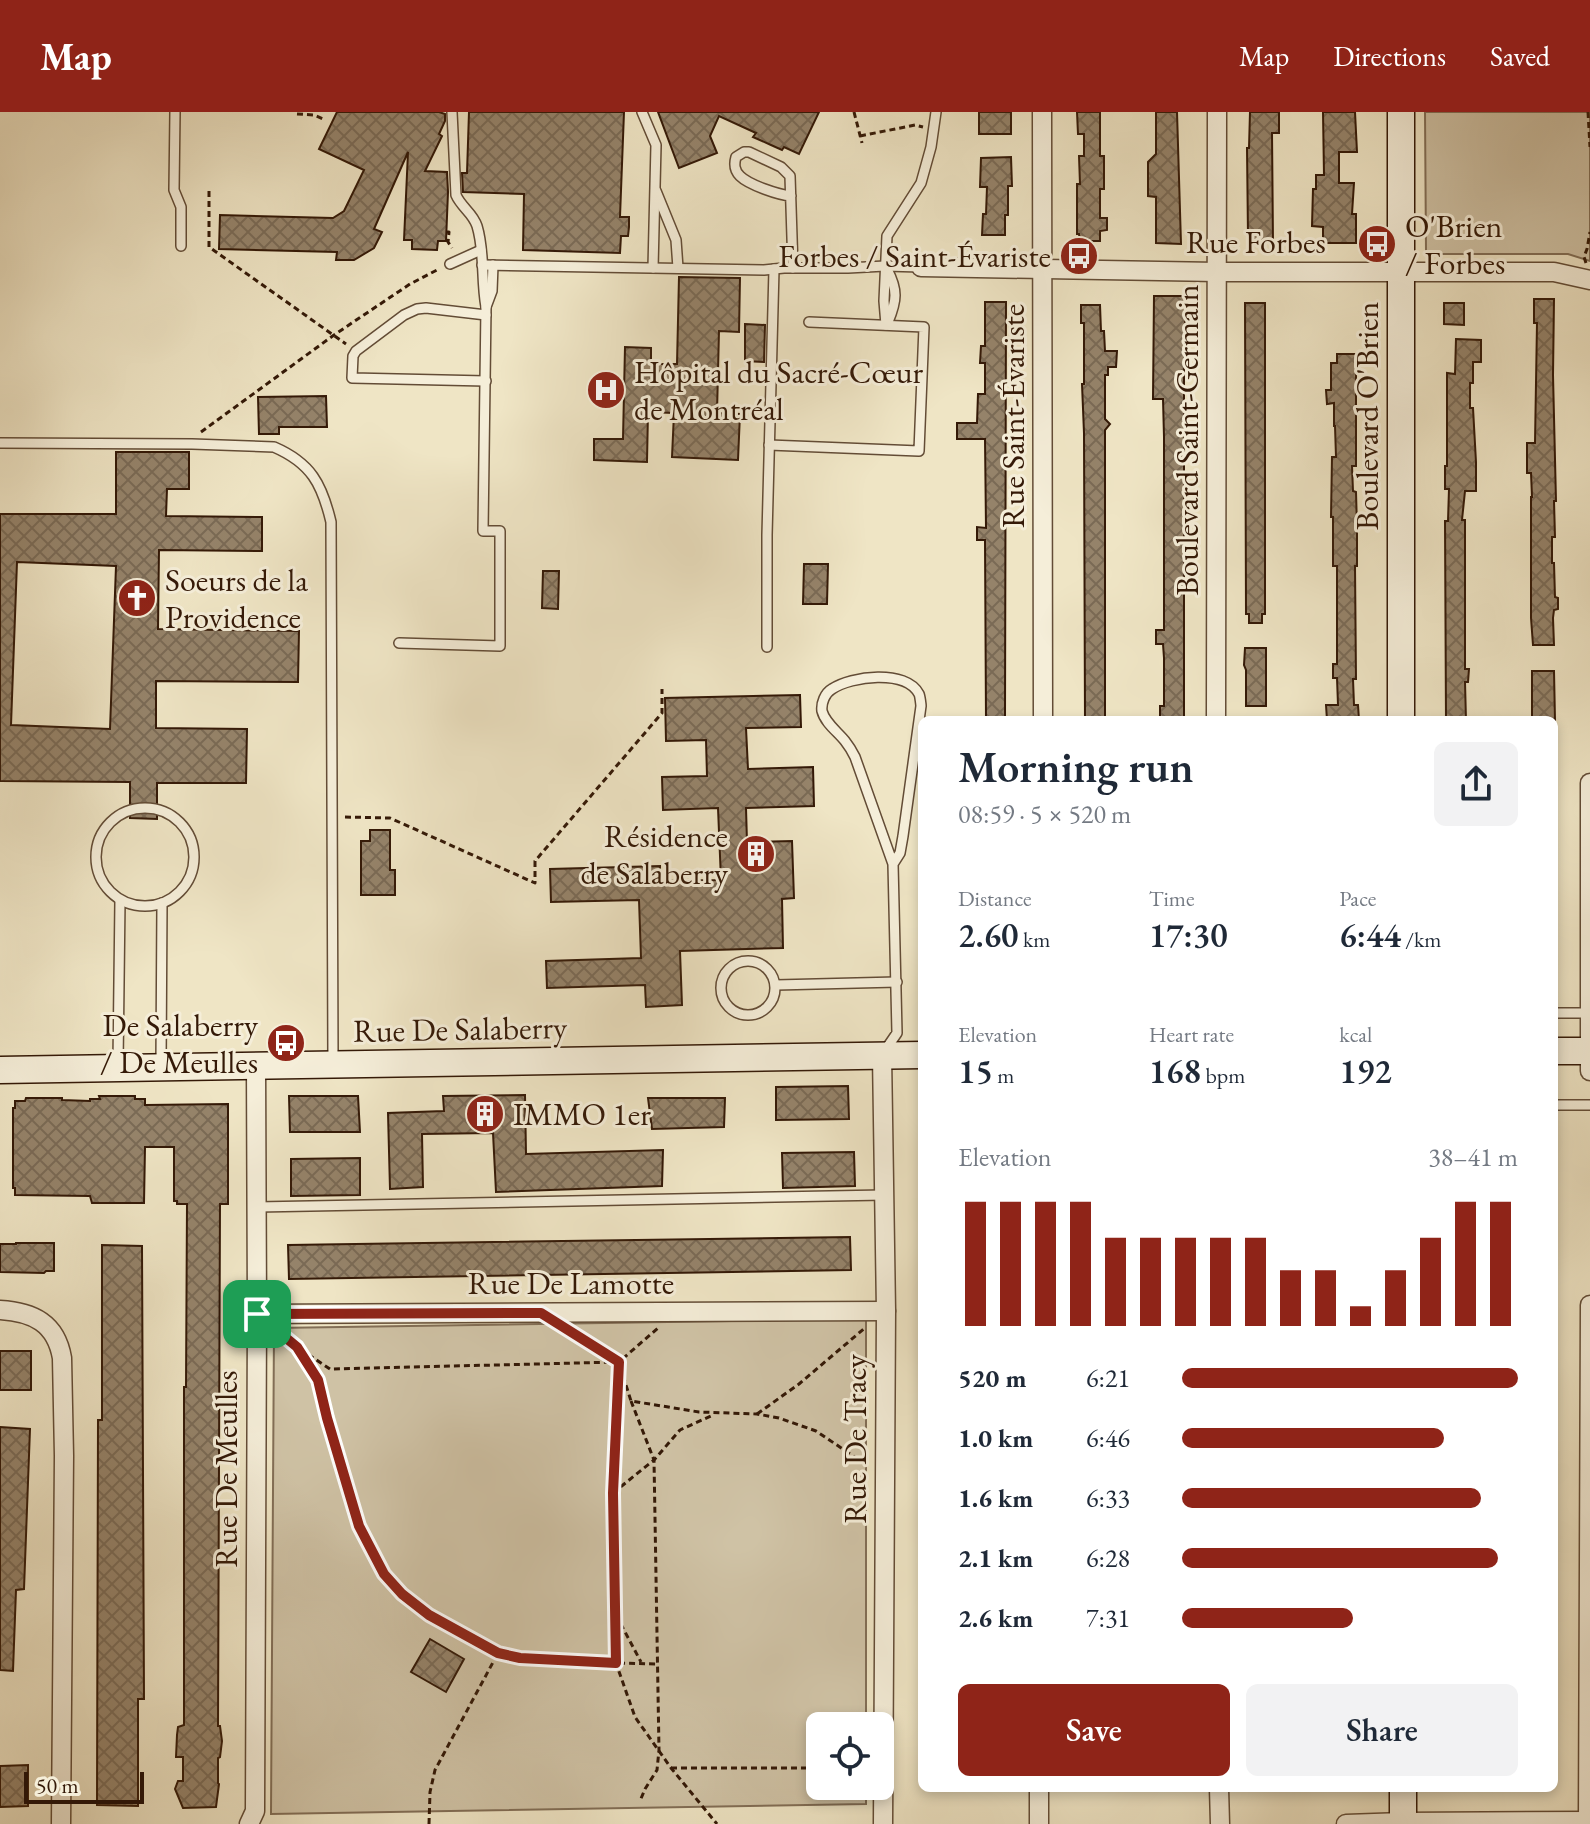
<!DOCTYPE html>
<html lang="en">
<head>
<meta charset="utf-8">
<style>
  :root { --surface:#fff; --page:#f2f2f3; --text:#1f2937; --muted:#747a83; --accent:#8f2418 }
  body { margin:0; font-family:"EB Garamond",serif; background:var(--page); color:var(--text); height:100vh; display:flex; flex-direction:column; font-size:30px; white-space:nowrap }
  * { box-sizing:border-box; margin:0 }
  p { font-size:26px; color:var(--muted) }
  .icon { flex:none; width:44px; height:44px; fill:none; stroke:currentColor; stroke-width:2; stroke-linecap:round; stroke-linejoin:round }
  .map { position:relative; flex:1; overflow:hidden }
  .drawer { position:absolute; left:918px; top:604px; width:640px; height:1076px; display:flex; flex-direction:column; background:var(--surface); border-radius:12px; box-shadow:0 4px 12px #0003 }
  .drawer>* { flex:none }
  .controls { position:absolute; left:806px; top:1600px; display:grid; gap:16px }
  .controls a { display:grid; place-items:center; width:88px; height:88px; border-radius:12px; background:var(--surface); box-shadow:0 4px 12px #0003; font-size:40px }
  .scale { position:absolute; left:24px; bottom:20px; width:120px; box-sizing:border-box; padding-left:8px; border:4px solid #341907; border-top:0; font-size:22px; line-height:28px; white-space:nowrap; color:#341907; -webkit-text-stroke:6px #f5eed9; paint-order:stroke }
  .pin { position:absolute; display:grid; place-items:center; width:68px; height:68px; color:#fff; margin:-34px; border-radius:16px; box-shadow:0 4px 12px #0006 }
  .round { display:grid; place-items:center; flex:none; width:84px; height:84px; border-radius:12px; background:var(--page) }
  .head { display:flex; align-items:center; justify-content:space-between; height:136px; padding:0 40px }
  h1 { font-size:44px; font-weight:600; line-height:60px }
  .stats { display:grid; grid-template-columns:repeat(3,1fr); gap:12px; height:136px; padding:8px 40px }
  .stats div { display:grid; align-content:center }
  .stats b { font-size:34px; font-weight:600 }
  .stats small { font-size:22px; font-weight:400 }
  .stats p { font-size:22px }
  .chart { height:224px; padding:16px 40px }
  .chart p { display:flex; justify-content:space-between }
  .chart svg { width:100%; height:144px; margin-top:8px; stroke:var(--accent); stroke-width:6 }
  .button { display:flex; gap:16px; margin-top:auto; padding:16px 40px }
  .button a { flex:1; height:92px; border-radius:12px; background:var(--accent); color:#fff; font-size:32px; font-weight:600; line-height:92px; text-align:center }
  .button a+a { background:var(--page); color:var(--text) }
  ul { padding:0 40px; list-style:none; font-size:26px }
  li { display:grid; grid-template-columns:128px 96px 1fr; align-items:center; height:60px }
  li i { height:20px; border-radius:10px; background:var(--accent) }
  header { display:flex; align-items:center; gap:48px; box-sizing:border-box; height:112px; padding:0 40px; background:var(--accent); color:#fff }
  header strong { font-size:38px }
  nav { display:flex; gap:44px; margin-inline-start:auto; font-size:28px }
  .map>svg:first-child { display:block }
</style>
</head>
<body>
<header>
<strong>Map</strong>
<nav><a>Map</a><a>Directions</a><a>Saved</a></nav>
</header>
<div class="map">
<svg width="1590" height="1712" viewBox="0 0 1590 1712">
  <defs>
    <pattern id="building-cross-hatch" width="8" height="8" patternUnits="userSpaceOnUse" patternTransform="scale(2)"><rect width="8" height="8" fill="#95836a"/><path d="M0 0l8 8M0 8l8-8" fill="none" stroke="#7a6a55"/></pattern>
  </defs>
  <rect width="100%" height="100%" fill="#efe5c5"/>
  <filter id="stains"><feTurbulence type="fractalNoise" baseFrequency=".0025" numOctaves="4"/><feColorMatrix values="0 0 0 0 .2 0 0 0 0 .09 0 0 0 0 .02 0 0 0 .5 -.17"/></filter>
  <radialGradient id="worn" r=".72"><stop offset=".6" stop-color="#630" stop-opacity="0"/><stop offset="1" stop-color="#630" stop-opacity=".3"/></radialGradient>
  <g fill="#cfc2a5" stroke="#826e56" stroke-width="2">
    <polygon points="1425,0 1590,0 1590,149 1568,142 1431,142 1426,139"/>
    <polygon points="866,1207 866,1614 820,1614 820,1674 866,1674 866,1692 271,1702 274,1216"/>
  </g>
  <g fill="url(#building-cross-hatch)" stroke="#341907" stroke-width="2" fill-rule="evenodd">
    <polygon points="337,0 439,0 445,2 445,9 439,22 442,24 425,59 447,60 448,80 446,129 438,129 437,138 412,137 412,128 404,128 408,40 374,117 382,120 374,136 354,148 336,148 337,140 219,137 220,103 333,106 344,99 364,58 319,37"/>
    <polygon points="469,0 624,0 620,105 629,105 629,115 628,124 621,124 620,141 523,138 524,82 463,80 462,61 467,61"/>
    <polygon points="658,0 819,0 799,42 784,35 782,38 771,33 753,25 756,21 719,4 710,24 717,41 679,56"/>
    <rect x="979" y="0" width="32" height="22"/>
    <polygon points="1077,0 1100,0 1100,44 1104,44 1104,77 1100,77 1100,106 1107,106 1107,118 1100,119 1100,129 1080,129 1079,122 1077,122 1077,72 1080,72 1079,44 1084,44 1084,22 1078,22"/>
    <polygon points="1156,0 1177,0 1181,132 1156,131 1156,85 1148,84 1148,50 1156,42"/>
    <polygon points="1250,0 1279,0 1279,21 1272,21 1273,131 1251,131 1251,124 1248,124 1247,36 1249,36"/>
    <polygon points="1323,0 1355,0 1357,40 1339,40 1339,71 1354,71 1352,102 1356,102 1356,131 1323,131 1323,115 1312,114 1313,77 1316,77 1316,63 1324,63"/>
    <polygon points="1011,45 1012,74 1008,74 1008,103 1005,103 1005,123 982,123 983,102 986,102 987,75 980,75 981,46"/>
    <polygon points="679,165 740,166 739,220 719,219 717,301 740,302 738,348 672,345 674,301 648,300 647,350 594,348 594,327 623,327 625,235 651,236 651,252 677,252"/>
    <polygon points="1154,184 1186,184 1184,232 1184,608 1160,608 1160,594 1164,594 1164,546 1163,532 1156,532 1156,518 1164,518 1164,325 1163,287 1153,287"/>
    <polygon points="1534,187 1554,187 1553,263 1556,389 1554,389 1555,425 1552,425 1552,451 1554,451 1555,485 1558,486 1558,497 1554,498 1553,506 1554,533 1533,533 1531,506 1531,385 1532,385 1531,361 1527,361 1527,331 1535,331 1537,211 1534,211"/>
    <polygon points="985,190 1006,190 1005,608 986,608 985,428 977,428 977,415 986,416 985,327 957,327 957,311 977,311 978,282 985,282 985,251 980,251 981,234 985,234"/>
    <polygon points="1245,191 1265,191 1265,502 1262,502 1262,511 1249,511 1249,502 1246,502"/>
    <polygon points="1444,191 1464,191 1464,213 1444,212"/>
    <polygon points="1081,193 1100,193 1101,219 1104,219 1105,239 1117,239 1116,255 1108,255 1108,263 1105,263 1105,307 1110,312 1105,318 1105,608 1085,608 1084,321 1082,272 1084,272 1084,211 1081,211"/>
    <polygon points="745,212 765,213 764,250 745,249"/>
    <polygon points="1456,227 1481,228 1481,250 1473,250 1473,271 1470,271 1470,296 1473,296 1476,350 1476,379 1465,379 1462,408 1465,408 1465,557 1469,557 1468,570 1465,570 1466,608 1446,608 1445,409 1448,409 1449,377 1445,377 1445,354 1447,354 1447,261 1455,262"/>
    <polygon points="1337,242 1356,242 1356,354 1352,354 1353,379 1356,380 1357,415 1357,454 1355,454 1356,567 1353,567 1354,593 1358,593 1359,608 1327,608 1326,593 1338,593 1337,566 1333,566 1333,552 1337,552 1337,454 1333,454 1333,405 1331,405 1332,345 1336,345 1335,314 1334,314 1334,291 1327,292 1326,278 1331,278 1331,251 1337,251"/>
    <polygon points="326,284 327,315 279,315 279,322 259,322 258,285"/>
    <path d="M116 340H189V377H167L166 404 262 405V439L159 438 158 517 299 519 298 570 156 569V616L247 617 246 671H157V707L130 706V670L0 669V402H116ZM17 450 116 454 110 617 11 613Z"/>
    <polygon points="804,452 828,452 827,492 803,492"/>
    <polygon points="543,459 559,459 558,497 542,496"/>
    <polygon points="1245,536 1266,536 1266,594 1246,594 1246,558 1244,553"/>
    <polygon points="1532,559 1554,559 1555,608 1532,608"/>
    <polygon points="800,583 801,615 746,616 748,657 813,655 814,694 746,696 747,730 792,729 794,786 782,787 783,836 680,839 682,893 646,895 645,873 547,876 546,849 641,846 639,788 551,790 550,757 660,754 660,769 721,768 718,696 663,698 662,665 707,664 706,628 666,629 665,586"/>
    <polygon points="370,718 390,718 390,758 395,758 395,783 361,783 361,729 370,729"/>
    <polygon points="848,974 849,1007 776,1008 776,975"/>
    <polygon points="525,983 526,1042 663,1038 662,1074 496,1080 493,1021 422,1022 423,1075 390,1077 388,1001 444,999 443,984"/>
    <polygon points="99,984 135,984 135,987 145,987 145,993 228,992 228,1092 220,1092 218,1614 220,1614 222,1629 220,1645 218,1646 218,1671 219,1672 216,1695 183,1696 175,1677 178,1669 183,1669 183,1645 176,1645 177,1623 178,1615 184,1613 184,1275 186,1275 187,1092 177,1092 177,1089 174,1089 174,1035 145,1035 144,1091 92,1091 90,1084 15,1083 15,1076 13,1076 13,996 15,996 15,989 25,989 26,986 62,986 62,988 90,989 90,987 100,987"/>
    <polygon points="289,984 358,984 360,1020 290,1020"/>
    <polygon points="648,986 725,986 724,1015 652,1017"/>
    <polygon points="854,1040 855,1074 783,1076 782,1041"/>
    <polygon points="360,1046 360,1083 291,1084 291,1047"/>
    <polygon points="850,1125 851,1158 289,1167 288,1133"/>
    <polygon points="16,1131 54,1131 54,1159 46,1159 44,1161 0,1160 0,1132 16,1132"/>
    <polygon points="102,1133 142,1134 144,1587 138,1587 138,1694 97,1693 98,1308 102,1308"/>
    <rect x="0" y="1239" width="31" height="39"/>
    <polygon points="0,1315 30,1317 24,1477 16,1478 13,1559 0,1558"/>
    <polygon points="430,1527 464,1547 446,1580 411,1560"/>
    <polygon points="28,1653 28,1694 0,1695 0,1654"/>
  </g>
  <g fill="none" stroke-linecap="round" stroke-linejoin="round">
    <defs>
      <g id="lane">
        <polyline points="175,0 174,78 181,95 181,134"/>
        <polyline points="642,0 656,33 653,156"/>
        <polyline points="656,79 676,128 678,156"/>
        <path d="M791 84C779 83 749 73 740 64 734 58 734 52 736 45L744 40H749L781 55 790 64 793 156"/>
        <polyline points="450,152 481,138"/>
        <polyline points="482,153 764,158 784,156 848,156 885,154 921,155"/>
        <path d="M887 157C898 178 897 188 888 210"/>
        <polyline points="486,195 492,179 493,153"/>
        <polyline points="486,203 426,196 417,197 404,203 356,239 353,244 352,266 486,269"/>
        <polyline points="886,213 884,189 887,124 921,71 931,35 936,0"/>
        <path d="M0 331 192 332 274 335C311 351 322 372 331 410L333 949"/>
        <polyline points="769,333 919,339 924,215 809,210"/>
        <path d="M399 531 500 534V419H483L486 195C481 168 485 140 477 114 473 101 461 95 456 83L452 0"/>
        <polyline points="767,535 767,423 774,157"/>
        <circle cx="145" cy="745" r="49"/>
        <circle cx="748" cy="876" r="27"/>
        <polyline points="776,873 897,870"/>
        <polyline points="1554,901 1589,901"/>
        <path d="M884 940 897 921 893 752 855 645C852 639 849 634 845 629 838 620 825 611 822 599 821 591 825 581 832 577 851 564 906 557 919 582 920 584 921 593 921 594L903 724 900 741 893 752"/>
        <polyline points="118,952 120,788"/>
        <polyline points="161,952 162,791"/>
        <polyline points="1554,993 1590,993"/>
        <polyline points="257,1095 884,1083"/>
      </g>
      <g id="street">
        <polyline points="1042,0 1043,608"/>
        <polyline points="921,155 1217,160 1554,160 1590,168"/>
        <polyline points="1216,608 1217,0"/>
        <polyline points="1590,671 1590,959"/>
        <polyline points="882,943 886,1199 883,1712"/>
        <path d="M0 1198C33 1200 56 1211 62 1246L64 1344 61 1712"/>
        <polyline points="257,1202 886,1199"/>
        <polyline points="1219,1676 1220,1712"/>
        <polyline points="249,1712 255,1699 257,1202 256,953"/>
        <polyline points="1039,1712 1039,1676"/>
        <polyline points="1346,1712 1403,1710 1590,1709"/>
        <polyline points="1588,1712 1590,1193"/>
      </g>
      <g id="secondary">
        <polyline points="1401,0 1401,608"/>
        <polyline points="1554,939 1590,939"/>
        <polyline points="0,958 922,943"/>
        <polyline points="1403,1712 1403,1676"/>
      </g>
    </defs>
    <use href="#lane" stroke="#634c36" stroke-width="12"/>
    <use href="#street" stroke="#634c36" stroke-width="21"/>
    <use href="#secondary" stroke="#341907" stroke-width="29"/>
    <g stroke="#341907" stroke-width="3" stroke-dasharray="6 4" stroke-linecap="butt">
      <polyline points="854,0 862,31"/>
      <polyline points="1588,0 1590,35"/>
      <polyline points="297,2 314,3 323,7"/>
      <polyline points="860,24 915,13 923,15"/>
      <polyline points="209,79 209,135 346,232"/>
      <polyline points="446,120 449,120 448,130 452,136"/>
      <polyline points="1586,151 1584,145 1587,137 1590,120"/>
      <polyline points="201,320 334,223 410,172 439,157"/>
      <polyline points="345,705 390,706 535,771 535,749 662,601 662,577"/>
      <polyline points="568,1218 619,1250 613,1381 616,1551 635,1605 671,1656 717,1712"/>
      <polyline points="279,1220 297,1235 318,1268 327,1306 359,1414 384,1462 402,1482 429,1503 498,1541 520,1546 616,1551 657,1552"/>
      <polyline points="300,1237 330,1257 619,1250 658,1216"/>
      <polyline points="620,1254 631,1289 699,1300 757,1302 779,1306 816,1319 868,1354"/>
      <polyline points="631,1289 654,1348 659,1638 657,1658 645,1677 640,1689"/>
      <polyline points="757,1302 799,1272 866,1215"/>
      <polyline points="613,1381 654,1348 680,1318 713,1303"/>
      <polyline points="616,1503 641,1550"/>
      <polyline points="671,1656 820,1656"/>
      <polyline points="429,1712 430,1680 435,1658 498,1541"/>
    </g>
    <use href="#lane" stroke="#f5eed9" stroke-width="9"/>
    <use href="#street" stroke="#f5eed9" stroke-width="18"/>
    <use href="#secondary" stroke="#f5eed9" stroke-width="26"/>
  </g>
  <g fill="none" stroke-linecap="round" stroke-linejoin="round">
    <defs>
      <polygon id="route" points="541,1201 619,1250 613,1381 616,1551 520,1546 498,1541 429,1503 402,1482 384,1462 359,1414 327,1306 318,1268 297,1235 257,1202"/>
    </defs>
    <use href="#route" stroke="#fff" stroke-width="16"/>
    <use href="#route" stroke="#8f2418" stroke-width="10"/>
  </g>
  <defs>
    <symbol id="bus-disc" viewBox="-11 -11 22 22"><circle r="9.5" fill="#8f2418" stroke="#f5eed9"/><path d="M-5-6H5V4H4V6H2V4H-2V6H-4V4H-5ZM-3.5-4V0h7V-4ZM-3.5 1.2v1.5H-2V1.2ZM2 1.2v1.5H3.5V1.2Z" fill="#fff"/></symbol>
    <symbol id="hospital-disc" viewBox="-11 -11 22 22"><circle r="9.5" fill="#8f2418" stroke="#f5eed9"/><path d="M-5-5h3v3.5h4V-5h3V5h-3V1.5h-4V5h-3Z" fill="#fff"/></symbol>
    <symbol id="church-disc" viewBox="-11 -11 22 22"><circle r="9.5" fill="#8f2418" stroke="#f5eed9"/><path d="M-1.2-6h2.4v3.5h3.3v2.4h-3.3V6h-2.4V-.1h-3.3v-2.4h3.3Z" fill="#fff"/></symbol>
    <symbol id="building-disc" viewBox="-11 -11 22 22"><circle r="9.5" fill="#8f2418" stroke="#f5eed9"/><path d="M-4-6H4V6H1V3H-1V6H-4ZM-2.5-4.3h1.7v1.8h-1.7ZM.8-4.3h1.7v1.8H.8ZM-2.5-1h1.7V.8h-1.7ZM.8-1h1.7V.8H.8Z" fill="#fff"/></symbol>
  </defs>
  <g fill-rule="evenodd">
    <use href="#bus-disc" x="1355" y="110" width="44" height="44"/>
    <use href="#bus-disc" x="1057" y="122" width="44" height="44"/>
    <use href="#hospital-disc" x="584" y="256" width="44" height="44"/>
    <use href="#church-disc" x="115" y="464" width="44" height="44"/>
    <use href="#building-disc" x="734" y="720" width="44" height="44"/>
    <use href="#bus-disc" x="264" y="909" width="44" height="44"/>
    <use href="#building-disc" x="463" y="980" width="44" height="44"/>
  </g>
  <g text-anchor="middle" stroke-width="6" stroke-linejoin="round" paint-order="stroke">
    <g font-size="32" fill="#341907" stroke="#f5eed9" text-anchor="start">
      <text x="1405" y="125">O'Brien<tspan x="1405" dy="37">/ Forbes</tspan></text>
      <text x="1051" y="155" text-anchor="end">Forbes / Saint-Évariste</text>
      <text x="634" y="271">Hôpital du Sacré-Cœur<tspan x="634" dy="37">de Montréal</tspan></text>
      <text x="165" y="479">Soeurs de la<tspan x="165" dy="37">Providence</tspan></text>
      <text x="728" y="735" text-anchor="end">Résidence<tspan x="728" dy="37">de Salaberry</tspan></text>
      <text x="258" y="924" text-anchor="end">De Salaberry<tspan x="258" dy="37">/ De Meulles</tspan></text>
      <text x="513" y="1013">IMMO 1er</text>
    </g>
    <g font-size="32" fill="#341907" stroke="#f5eed9">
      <text x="1256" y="141">Rue Forbes</text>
      <text transform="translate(1013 304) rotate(-90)" y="11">Rue Saint-Évariste</text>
      <text transform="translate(1367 304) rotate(-90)" y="11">Boulevard O'Brien</text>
      <text transform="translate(1187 328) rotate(-90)" y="11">Boulevard Saint-Germain</text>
      <text transform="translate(460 917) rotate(-1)" y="11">Rue De Salaberry</text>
      <text x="571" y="1182">Rue De Lamotte</text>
      <text transform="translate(855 1327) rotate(-90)" y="11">Rue De Tracy</text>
      <text transform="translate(226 1357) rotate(-90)" y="11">Rue De Meulles</text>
    </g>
  </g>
  <rect width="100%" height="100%" filter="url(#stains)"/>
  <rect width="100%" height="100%" fill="url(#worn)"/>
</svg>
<div class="controls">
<a><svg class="icon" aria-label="locate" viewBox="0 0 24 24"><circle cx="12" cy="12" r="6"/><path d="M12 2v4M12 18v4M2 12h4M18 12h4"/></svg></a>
</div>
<div class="scale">50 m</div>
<div class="pin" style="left:257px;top:1202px;background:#1e9e55"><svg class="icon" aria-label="arrive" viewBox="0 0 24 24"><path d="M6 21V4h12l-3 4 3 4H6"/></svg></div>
<section class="drawer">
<div class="head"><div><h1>Morning run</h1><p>08:59 · 5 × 520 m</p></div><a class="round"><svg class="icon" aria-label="share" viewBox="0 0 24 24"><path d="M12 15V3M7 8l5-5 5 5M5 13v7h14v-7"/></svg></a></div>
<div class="stats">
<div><p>Distance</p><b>2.60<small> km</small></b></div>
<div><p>Time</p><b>17:30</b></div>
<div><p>Pace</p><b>6:44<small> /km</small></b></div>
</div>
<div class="stats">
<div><p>Elevation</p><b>15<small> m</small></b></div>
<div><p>Heart rate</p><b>168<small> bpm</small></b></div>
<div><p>kcal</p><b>192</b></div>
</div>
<div class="chart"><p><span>Elevation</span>38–41 m</p>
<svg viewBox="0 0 160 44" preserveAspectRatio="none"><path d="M5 44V6M15 44V6M25 44V6M35 44V6M45 44V17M55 44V17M65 44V17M75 44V17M85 44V17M95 44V27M105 44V27M115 44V38M125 44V27M135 44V17M145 44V6M155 44V6"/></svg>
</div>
<ul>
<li><b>520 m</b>6:21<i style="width:100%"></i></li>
<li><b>1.0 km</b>6:46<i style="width:78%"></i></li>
<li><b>1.6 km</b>6:33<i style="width:89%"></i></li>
<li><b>2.1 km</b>6:28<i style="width:94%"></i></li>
<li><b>2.6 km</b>7:31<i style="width:51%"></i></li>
</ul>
<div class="button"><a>Save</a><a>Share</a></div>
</section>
</div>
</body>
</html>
